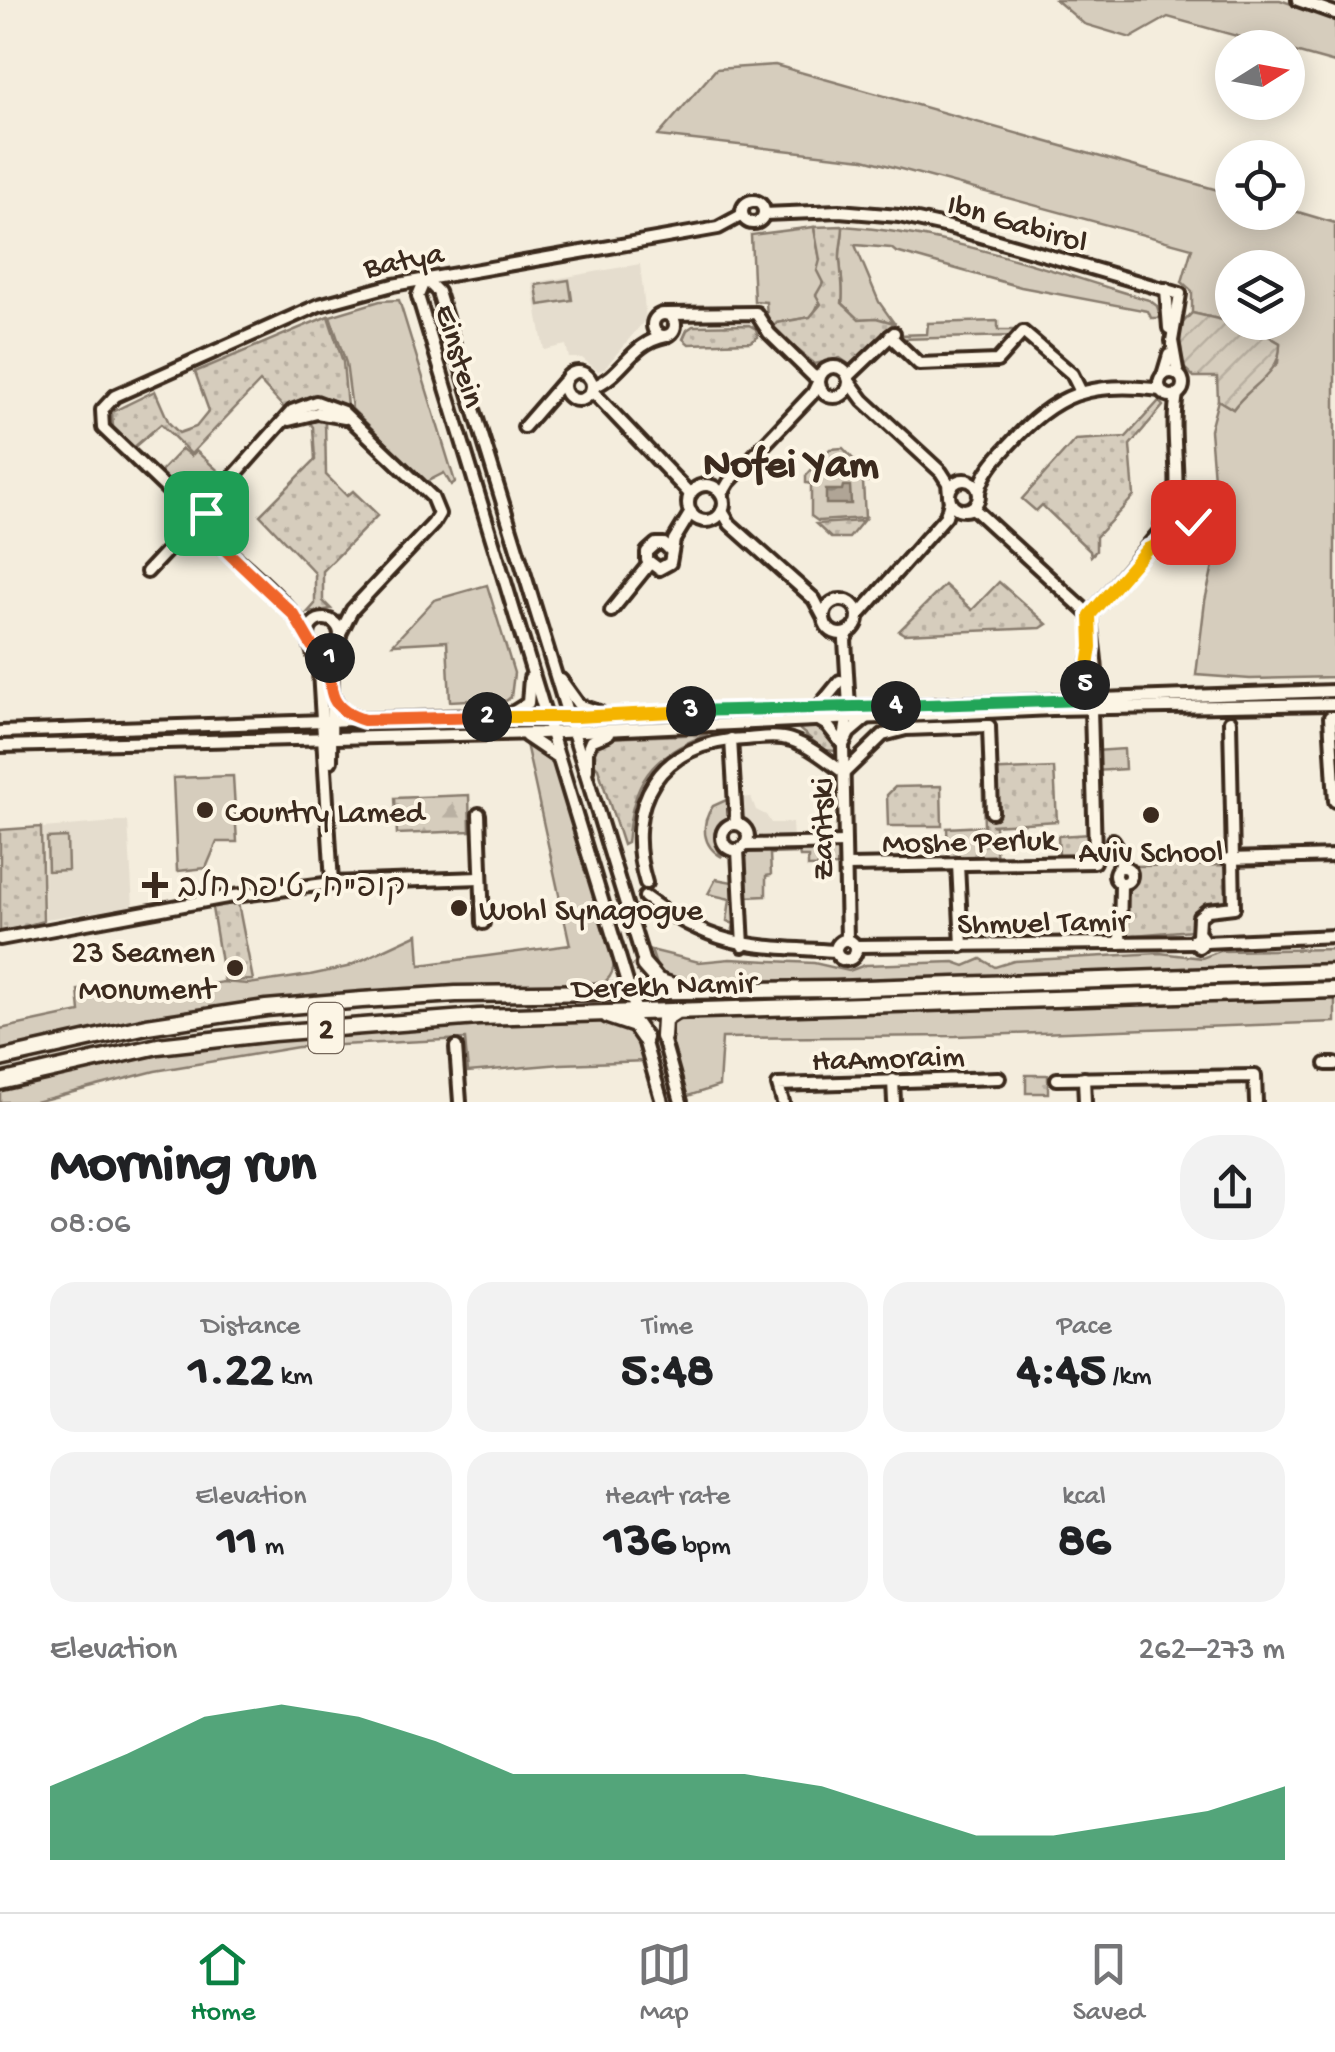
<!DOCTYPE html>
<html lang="en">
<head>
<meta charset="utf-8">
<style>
  :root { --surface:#fff; --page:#f2f2f2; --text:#202124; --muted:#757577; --line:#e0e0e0; --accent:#0b8043 }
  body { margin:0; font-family:"Gochi Hand","Playpen Sans Hebrew",sans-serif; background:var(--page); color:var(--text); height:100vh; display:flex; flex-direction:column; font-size:38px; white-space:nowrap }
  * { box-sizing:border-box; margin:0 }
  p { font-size:32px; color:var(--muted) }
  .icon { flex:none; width:55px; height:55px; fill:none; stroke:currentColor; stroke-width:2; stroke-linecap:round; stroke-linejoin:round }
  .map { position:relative; height:1102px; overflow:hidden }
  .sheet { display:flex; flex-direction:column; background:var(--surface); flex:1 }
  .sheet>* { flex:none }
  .needle { width:65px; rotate:79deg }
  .buttons { position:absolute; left:1215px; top:30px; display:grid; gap:20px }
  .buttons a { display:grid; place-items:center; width:90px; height:90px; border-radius:50%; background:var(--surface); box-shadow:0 5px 25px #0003; font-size:50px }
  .pin { position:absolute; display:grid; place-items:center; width:85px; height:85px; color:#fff; margin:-42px; border-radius:20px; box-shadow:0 5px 15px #0006 }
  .km { position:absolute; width:50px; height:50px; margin:-25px; border-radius:50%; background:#222; color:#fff; font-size:28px; line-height:50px; text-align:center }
  .round { display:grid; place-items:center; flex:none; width:105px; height:105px; border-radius:40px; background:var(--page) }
  .head { display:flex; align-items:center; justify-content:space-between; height:170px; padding:0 50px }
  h1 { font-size:55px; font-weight:700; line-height:75px }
  .stats { display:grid; grid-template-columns:repeat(3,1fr); gap:15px; height:170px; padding:10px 50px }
  .stats div { display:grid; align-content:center; border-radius:25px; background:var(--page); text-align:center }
  .stats b { font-size:50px; font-weight:700 }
  .stats small { font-size:28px; font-weight:400 }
  .stats p { font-size:28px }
  .chart { height:280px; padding:20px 50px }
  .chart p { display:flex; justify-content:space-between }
  .chart svg { width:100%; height:180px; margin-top:10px; fill:var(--accent); opacity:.7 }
  .dock { display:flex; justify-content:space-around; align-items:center; height:140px; border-top:2px solid var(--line); background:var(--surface); font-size:28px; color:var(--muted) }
  .dock a { display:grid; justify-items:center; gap:5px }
  .dock .selected { color:var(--accent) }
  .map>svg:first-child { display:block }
</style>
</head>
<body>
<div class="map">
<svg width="1335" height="1102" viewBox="0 0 1335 1102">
  <defs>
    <pattern id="forest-firs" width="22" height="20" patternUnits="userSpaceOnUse" patternTransform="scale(2.5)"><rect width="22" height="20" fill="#d6cdbd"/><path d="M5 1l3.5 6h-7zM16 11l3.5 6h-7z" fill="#b9b0a2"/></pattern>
    <pattern id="park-dots" width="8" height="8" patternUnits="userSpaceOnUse" patternTransform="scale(2.5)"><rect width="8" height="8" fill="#d6cdbd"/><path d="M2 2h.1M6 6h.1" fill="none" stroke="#b9b0a2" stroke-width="1.8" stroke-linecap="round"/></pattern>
    <pattern id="garden-furrows" width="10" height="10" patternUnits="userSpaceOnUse" patternTransform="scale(2.5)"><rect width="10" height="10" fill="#d6cdbd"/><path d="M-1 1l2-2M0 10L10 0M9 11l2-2" fill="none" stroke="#b9b0a2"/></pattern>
    <pattern id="water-waves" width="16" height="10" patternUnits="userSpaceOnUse" patternTransform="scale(2.5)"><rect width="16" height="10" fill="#b0a596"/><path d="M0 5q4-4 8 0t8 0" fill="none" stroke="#90877a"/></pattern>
  </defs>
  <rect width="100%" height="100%" fill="#f4eddd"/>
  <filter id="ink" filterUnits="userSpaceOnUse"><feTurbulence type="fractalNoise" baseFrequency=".01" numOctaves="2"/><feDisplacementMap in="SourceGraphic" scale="20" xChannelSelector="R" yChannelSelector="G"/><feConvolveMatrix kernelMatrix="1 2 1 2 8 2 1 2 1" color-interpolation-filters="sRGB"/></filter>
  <g filter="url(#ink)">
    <g fill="#e5ddce">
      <polygon points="640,264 646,319 604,369 598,371 582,358 569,358 566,345 544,350 532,283"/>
      <polygon points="751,797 756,810 766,815 771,823 792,823 793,839 758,839 754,826 743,825 740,798"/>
      <polygon points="128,821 133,906 45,919 43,828"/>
    </g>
    <g fill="#d6cdbd" stroke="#887c6e" stroke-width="2.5" fill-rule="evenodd">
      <polygon points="1056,0 1280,0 1335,19 1335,63 1168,17 1131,38 1084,24"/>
      <path d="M775 65 1232 194V212H1288V209L1335 223V677L1250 679 1196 675 1205 601 1216 552 1217 516 1210 430 1218 400 1233 409 1244 393 1278 363 1280 343 1253 327 1192 313V291L1182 282 1192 248 864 159 658 136 716 69ZM1232 268H1288V322H1232Z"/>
      <path d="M843 226C948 233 1048 270 1149 300L1157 306 1161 318H1151L1148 311 1021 287 896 252 891 248 855 245 879 302 894 323 876 318 859 319 842 303C844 289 841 274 840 260 839 250 843 237 843 226Z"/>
      <path d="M814 227C818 259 833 289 811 317L777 323 772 329 767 319 766 302 754 301 751 235Z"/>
      <polygon points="569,280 572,300 539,305 536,285"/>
      <polygon points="399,300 455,482 451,485 444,473 426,482 352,409 346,363 330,316 380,301"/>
      <polygon points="998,321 998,330 1015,330 1015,336 899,339 899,335 927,334 928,323"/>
      <polygon points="843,448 868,475 869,481 863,482 865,518 818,521 811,516 811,484 806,483 806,476 830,449"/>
      <polygon points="182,449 191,456 196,451 224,476 200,498 185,497 160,472"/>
      <polygon points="487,585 514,673 511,697 506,701 488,699 450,701 447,641 393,644 434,600"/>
      <path d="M525 739 553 758 558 766 610 939C614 957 619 975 600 985 450 986 297 989 149 1019 101 1028 54 1041 7 1052L0 1049V1029L80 1012 78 990 140 982 171 991 223 982 248 984 310 975 347 967 418 934 420 965 570 945Z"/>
      <polygon points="1124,749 1125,769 1095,771 1095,751"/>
      <polygon points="233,776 237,842 217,842 206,868 177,871 173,778"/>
      <path d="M733 797 734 817 721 821C710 832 715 846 722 857 702 846 700 824 713 806Z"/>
      <polygon points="67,837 68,870 48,871 47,838"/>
      <polygon points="838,848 838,866 808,867 808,857 800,857 799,853 770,854 771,875 766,876 766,896 746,897 745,852"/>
      <polygon points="716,879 738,883 737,938 732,933 734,924 727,921 730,899 708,894"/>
      <polygon points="1335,949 1335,964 855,981 671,981 657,968 651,950 699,962 730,959 814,963 849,971 865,965 954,962 965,966 981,959 995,967 1014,961 1160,953 1202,958 1220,951"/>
      <polygon points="1335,994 1335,1022 956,1036 722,1038 719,1086 682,1098 665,1029 675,1015"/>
      <polygon points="593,1017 616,1021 640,1036 647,1061 561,1064 468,1072 465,1039 298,1047 155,1071 35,1102 0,1102 0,1086 158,1050 296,1035"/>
    </g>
    <polygon fill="url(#forest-firs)" stroke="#887c6e" stroke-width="2.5" points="469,795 470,831 397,834 395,798"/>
    <g fill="url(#park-dots)" stroke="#887c6e" stroke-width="2.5">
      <path d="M843 226C843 237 839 250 840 260 841 274 844 289 842 303L859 319 876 318 894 323 850 365 840 358 815 364 772 329 777 323 810 317 821 304 816 295 823 283 817 271 820 260 814 227Z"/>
      <path d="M328 316 343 362 347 407C326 394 304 392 285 409L260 382 191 454 161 424 132 449 113 427 112 412 155 391 169 423 179 433 196 427 209 411 195 372Z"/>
      <polygon points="749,325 756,329 758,337 750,342 689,344 683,339 687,330 693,326"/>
      <polygon points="1159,401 1163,406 1130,445 1134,496 1096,537 1096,551 1091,556 1090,551 1042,505 1036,511 1022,499 1075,440 1126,437"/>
      <polygon points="306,418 325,418 326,475 347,496 353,491 378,515 323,571 323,601 331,609 307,613 315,604 315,573 260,515 315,460 313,427"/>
      <polygon points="867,516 849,538 831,538 816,524 862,521"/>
      <polygon points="999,582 1047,624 1041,628 904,634 899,631 945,585 972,610"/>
      <polygon points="800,723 818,724 835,738 836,751 824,750 800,730"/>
      <path d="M708 734C649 756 633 782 627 843L623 845 598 768 593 763 592 746 603 738Z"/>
      <polygon points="1054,768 1057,821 991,825 995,826 997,870 949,871 947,828 984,826 982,771"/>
      <polygon points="941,786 942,826 888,826 887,795 895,787"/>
      <polygon points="41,827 43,921 0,933 0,830"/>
      <polygon points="1091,834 1092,855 1059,856 1058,836"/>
      <path d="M1229 865 1228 901C1205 910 1200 903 1192 930L1123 936V890L1131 883 1136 873 1132 866Z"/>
      <polygon points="237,898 253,980 224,981 211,902"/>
      <rect x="1026" y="1075" width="22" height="18"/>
    </g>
    <path fill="url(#garden-furrows)" stroke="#887c6e" stroke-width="2.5" d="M1192 313 1253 327 1280 343C1281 375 1251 384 1233 409L1218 400 1217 377H1194L1183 367 1179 327Z"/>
    <polygon fill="url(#water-waves)" stroke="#817466" stroke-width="2.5" points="843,486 850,486 851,504 826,504 826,490 842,490"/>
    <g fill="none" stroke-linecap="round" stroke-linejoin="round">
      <defs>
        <g id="minor">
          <polyline points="1298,0 1335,13"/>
          <circle cx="753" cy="212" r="11"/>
          <polyline points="764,214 839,211 899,216 949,227 1180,294 1172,341 1178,375"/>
          <polyline points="1166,289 1169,328"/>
          <circle cx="664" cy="325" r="11"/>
          <polyline points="667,314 756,313 769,333 813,376 819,377"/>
          <polyline points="890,336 919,364 997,361 1023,332 1072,374 1080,390"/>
          <circle cx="834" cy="382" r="15"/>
          <circle cx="578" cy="386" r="14"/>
          <circle cx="1171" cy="384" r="12"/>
          <polyline points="1163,375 1169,355"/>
          <polyline points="848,377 894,333"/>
          <polyline points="849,381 863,400 941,472 948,483 949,494"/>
          <path d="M593 387C624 375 630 343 666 336"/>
          <polyline points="592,391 690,494"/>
          <polyline points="289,420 317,413 345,418"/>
          <polyline points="524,427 563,382"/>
          <circle cx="964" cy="495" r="15"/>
          <circle cx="706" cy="503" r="18"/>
          <path d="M979 492C983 473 995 460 1008 446 1055 393 1090 381 1161 390"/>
          <polyline points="722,494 729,482 813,393 819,380"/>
          <circle cx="195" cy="519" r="12"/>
          <polyline points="193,507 175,497 103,428 102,410 115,396 319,305 393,285 718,228 742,215"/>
          <polyline points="197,507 216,496 292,411 316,402 343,412 432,497 439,514 433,524 352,610 340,634"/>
          <polyline points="973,508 1090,615"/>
          <circle cx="1177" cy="527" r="16"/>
          <polyline points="722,511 730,524 814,599 823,616"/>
          <path d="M1174 511C1181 472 1170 433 1177 394"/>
          <polyline points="1193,529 1205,545"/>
          <path d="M196 531C225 543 293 607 308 635"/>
          <polyline points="671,551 664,544 656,544 647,552 647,560 659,569 670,563 674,540 691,512"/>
          <polyline points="147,572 177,540 195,531"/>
          <circle cx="841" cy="617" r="17"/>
          <polyline points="611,611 649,564"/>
          <path d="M1090 615C1091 643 1103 684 1091 709L1095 852"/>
          <polyline points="1090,615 1161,530"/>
          <polyline points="858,616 946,516 950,501"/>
          <circle cx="324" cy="635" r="16"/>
          <polyline points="311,646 319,671 332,883"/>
          <polyline points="561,680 579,705 599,712"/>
          <polyline points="332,694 341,711 358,719"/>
          <polyline points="1088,704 1085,686 1089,658"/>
          <polyline points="818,708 840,681"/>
          <polyline points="509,715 528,703 530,678"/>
          <polyline points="1335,717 1330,717 1335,801"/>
          <polyline points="815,718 827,725 843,745 849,733 869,716"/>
          <polyline points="0,732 472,716 576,717 1335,691"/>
          <polyline points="526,736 557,757"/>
          <polyline points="731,739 736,823"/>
          <polyline points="0,746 540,733 1052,709 1335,704"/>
          <polyline points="331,761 332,649"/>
          <polyline points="587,770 587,751 591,741 608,734"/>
          <polyline points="479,814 483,923"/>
          <circle cx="735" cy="837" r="13"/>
          <polyline points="1113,840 1120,851 1121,867"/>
          <polyline points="745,845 845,843"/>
          <polyline points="738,850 743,946"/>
          <polyline points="1228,859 1335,856"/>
          <polyline points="958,864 962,946"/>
          <polyline points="846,866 1094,862"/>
          <circle cx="1123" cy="875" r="8"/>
          <path d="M646 883C622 804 659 741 745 739 759 738 778 735 791 740 810 746 828 761 844 773L883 735 906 729 989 726 992 812"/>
          <path d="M645 897C716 949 752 946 836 951"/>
          <polyline points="1198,935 1199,917 1208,910 1234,907 1230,721"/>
          <polyline points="0,939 227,897 332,883 481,878"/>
          <circle cx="846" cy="950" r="10"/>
          <polyline points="847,940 843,745 849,707 845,640 848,633"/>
          <polyline points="1205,942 1200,935 1193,940 1199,947 1205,942 1335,936"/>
          <polyline points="1120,943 1121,883"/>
          <polyline points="856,946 1193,942"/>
          <polyline points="637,1015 418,296 425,279 438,292 646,969"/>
          <polyline points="662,1034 681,1102"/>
          <polyline points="643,1036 662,1102"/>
          <polyline points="456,1047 460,1102"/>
          <polyline points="1326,1064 1335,1064"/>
          <polyline points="1084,1078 1085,1102"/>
          <polyline points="1057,1079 1255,1076 1256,1102"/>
          <polyline points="893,1080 894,1102"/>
          <polyline points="783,1102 778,1085 999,1078"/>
        </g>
        <g id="highway">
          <polyline points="644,965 658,981 679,988"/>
          <polyline points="608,1016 635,1025 644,1038"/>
          <polyline points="663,1037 664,1019 678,1010"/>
          <polyline points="0,1059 147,1026 266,1008 362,1000 456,994 835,989 1335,972"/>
          <polyline points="0,1082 158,1046 273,1033 478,1017 1335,990"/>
        </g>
      </defs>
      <use href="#minor" stroke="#3b2a1e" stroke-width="18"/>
      <use href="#highway" stroke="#3b2a1e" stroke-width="21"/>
      <use href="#minor" stroke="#fcf5e5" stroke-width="10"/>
      <use href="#highway" stroke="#fcf5e5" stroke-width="14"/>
    </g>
  </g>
  <g fill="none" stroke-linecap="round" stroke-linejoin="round" filter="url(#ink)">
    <defs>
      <polyline id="split-1" points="206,513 208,527 217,542 294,615 312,646 323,651 332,649 330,658"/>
      <path id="split-2" d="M330 658C330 691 328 709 364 720L487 717"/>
      <polyline id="split-3" points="487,717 576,717 691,711"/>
      <polyline id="split-4" points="691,711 896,706"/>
      <polyline id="split-5" points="896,706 1085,700 1085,685"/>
      <path id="split-6" d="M1085 685 1091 647 1090 615 1147 549 1167 540C1182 548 1194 539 1193 522"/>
    </defs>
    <use href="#split-1" stroke="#fff" stroke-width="20"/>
    <use href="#split-2" stroke="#fff" stroke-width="20"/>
    <use href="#split-3" stroke="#fff" stroke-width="20"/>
    <use href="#split-4" stroke="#fff" stroke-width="20"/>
    <use href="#split-5" stroke="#fff" stroke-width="20"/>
    <use href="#split-6" stroke="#fff" stroke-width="20"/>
    <use href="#split-1" stroke="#f0652b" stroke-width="12"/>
    <use href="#split-2" stroke="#f0652b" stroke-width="12"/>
    <use href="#split-3" stroke="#f5b400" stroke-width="12"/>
    <use href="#split-4" stroke="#22a559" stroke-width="12"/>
    <use href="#split-5" stroke="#22a559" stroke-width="12"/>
    <use href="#split-6" stroke="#f5b400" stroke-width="12"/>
  </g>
  <g fill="#3b2a1e" stroke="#fcf5e5" stroke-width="4">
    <circle cx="205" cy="810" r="10"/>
    <circle cx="1151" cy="815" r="10"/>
    <path d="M150 870h10v10h10v10h-10v10h-10v-10h-10v-10h10z"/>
    <circle cx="459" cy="908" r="10"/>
    <circle cx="235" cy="968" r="10"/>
  </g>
  <g text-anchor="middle" stroke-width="8" stroke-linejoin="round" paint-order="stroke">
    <rect fill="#fcf5e5" stroke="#75675a" stroke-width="2.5" x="308.5" y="1003" width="35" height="50" rx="8"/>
    <g font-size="30" font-weight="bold" fill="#3b2a1e">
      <text x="326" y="1038">2</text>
    </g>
    <g font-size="32" fill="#3b2a1e" stroke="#fcf5e5">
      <text transform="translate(1018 221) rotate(16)" y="11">Ibn Gabirol</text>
      <text transform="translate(403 258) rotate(-11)" y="11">Batya</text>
      <text transform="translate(462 355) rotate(73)" y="11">Einstein</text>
      <text transform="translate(820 829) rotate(-91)" y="11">Zaritski</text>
      <text transform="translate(969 839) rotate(-1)" y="11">Moshe Perluk</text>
      <text transform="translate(1043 920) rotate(-1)" y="11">Shmuel Tamir</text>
      <text transform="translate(664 983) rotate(-2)" y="11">Derekh Namir</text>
      <text transform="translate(888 1056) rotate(-2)" y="11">HaAmoraim</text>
    </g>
    <g font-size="32" fill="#3b2a1e" stroke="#fcf5e5" text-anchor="start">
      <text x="225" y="821">Country Lamed</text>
      <text x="1151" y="861" text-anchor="middle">Aviv School</text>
      <text x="178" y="896">קופ"ח, טיפת חלב</text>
      <text x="479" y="919">Wohl Synagogue</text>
      <text x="215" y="961" text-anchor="end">23 Seamen<tspan x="215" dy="37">Monument</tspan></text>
    </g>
    <g font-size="42" font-weight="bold" fill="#3b2a1e" stroke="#fcf5e5">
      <text x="791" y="475">Nofei Yam</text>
    </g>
  </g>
</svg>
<div class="buttons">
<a><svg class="needle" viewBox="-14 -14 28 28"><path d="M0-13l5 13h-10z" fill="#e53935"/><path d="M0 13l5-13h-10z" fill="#757577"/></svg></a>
<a><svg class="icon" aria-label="locate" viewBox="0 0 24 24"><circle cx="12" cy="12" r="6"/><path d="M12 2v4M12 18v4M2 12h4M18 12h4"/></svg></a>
<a><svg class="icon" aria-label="layers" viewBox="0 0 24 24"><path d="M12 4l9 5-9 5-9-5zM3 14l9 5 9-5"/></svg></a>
</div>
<div class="pin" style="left:206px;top:513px;background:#1e9e55"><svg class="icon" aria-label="arrive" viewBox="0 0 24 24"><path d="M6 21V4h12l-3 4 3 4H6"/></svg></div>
<div class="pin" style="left:1193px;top:522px;background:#d93025"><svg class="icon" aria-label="check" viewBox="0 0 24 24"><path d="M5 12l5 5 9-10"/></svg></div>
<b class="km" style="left:330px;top:658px">1</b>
<b class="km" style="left:487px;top:717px">2</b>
<b class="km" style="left:691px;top:711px">3</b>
<b class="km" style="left:896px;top:706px">4</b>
<b class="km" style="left:1085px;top:685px">5</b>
</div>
<section class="sheet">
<div class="head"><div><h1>Morning run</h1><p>08:06</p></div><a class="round"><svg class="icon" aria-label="share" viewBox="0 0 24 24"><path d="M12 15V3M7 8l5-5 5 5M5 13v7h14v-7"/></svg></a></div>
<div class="stats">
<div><p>Distance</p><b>1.22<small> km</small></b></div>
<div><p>Time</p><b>5:48</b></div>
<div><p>Pace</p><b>4:45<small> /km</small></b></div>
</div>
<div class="stats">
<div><p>Elevation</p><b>11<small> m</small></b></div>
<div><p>Heart rate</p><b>136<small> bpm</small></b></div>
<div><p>kcal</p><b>86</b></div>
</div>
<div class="chart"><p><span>Elevation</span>262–273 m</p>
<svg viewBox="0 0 160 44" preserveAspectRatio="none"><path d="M0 44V26L10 18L20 9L30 6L40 9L50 15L60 23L70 23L80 23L90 23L100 26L110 32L120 38L130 38L140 35L150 32L160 26V44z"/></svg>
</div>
</section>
<nav class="dock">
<a class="selected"><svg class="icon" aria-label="home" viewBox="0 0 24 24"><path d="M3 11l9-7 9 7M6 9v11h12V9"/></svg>Home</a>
<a><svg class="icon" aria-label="map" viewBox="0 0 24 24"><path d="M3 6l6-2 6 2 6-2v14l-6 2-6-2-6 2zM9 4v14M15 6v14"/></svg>Map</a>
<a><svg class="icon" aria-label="saved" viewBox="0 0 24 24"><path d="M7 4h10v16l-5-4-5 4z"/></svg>Saved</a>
</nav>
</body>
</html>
